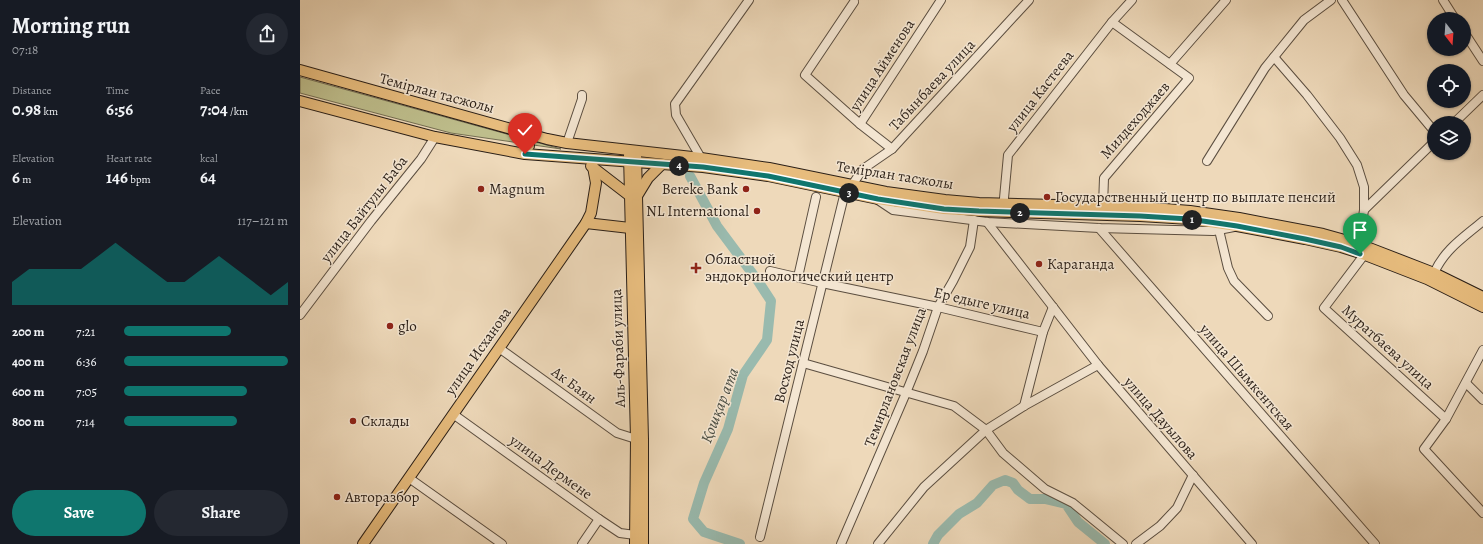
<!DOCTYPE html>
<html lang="en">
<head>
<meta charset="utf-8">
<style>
  :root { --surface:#171b24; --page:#242831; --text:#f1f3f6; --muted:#9ea1a6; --accent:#0f766e }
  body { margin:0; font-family:Alegreya,serif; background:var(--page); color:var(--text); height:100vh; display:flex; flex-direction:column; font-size:15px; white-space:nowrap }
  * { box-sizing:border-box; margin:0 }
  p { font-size:13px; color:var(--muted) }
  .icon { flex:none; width:22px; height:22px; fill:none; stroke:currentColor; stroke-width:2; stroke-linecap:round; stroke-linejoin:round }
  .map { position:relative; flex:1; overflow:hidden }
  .drawer { display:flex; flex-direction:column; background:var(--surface); width:300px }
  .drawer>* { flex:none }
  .needle { width:26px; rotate:163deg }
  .tools { position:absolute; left:1127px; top:12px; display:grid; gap:8px }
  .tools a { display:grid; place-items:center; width:44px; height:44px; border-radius:50%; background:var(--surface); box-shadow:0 1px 3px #0004; font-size:20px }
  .pin { position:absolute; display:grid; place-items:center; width:34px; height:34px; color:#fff; margin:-41px -17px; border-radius:50% 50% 50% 0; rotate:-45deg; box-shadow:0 0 4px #0007 }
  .pin .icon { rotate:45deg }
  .km { position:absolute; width:20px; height:20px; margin:-10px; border-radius:50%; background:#222; color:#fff; font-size:11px; line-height:20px; text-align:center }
  .round { display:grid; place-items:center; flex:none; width:42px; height:42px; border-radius:21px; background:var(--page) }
  .head { display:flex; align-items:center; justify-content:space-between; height:68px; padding:0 12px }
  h1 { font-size:22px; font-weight:600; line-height:30px }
  .figures { display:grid; grid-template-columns:repeat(3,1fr); gap:6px; height:68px; padding:4px 12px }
  .figures div { display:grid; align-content:center }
  .figures b { font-size:17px; font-weight:600 }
  .figures small { font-size:11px; font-weight:400 }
  .figures p { font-size:11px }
  .chart { height:112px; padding:8px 12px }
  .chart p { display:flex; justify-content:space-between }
  .chart svg { width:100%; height:72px; margin-top:4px; fill:var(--accent); opacity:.7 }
  .button { display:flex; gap:8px; margin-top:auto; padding:8px 12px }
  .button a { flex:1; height:46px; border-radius:24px; background:var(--accent); color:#fff; font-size:16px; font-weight:600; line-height:46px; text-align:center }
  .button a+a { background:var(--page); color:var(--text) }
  ul { padding:0 12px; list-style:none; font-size:13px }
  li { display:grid; grid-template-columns:64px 48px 1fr; align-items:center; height:30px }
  li i { height:10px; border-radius:5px; background:var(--accent) }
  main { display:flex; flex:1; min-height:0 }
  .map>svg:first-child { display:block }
</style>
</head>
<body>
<main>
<section class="drawer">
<div class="head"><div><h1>Morning run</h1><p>07:18</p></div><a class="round"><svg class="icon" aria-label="share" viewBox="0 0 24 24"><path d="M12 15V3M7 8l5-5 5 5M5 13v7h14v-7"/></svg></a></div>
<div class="figures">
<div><p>Distance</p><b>0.98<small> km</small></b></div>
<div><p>Time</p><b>6:56</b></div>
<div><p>Pace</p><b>7:04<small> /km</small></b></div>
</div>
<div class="figures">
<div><p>Elevation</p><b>6<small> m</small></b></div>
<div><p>Heart rate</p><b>146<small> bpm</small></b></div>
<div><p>kcal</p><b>64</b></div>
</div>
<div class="chart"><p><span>Elevation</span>117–121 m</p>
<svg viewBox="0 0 160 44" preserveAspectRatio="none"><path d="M0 44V30L10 22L20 22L30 22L40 22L50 14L60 6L70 14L80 22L90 30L100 30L110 22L120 14L130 22L140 30L150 38L160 30V44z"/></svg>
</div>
<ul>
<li><b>200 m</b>7:21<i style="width:65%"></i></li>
<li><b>400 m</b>6:36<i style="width:100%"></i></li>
<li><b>600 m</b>7:05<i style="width:75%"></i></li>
<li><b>800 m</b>7:14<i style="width:69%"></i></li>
</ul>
<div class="button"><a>Save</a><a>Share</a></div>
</section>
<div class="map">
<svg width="1183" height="544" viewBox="0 0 1183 544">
  <rect width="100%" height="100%" fill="#eed9ba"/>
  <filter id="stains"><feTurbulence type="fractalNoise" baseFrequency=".005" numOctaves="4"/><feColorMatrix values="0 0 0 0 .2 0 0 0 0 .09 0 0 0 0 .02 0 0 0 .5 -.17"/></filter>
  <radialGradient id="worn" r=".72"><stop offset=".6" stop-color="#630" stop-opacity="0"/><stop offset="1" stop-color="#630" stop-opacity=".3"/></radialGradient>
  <polygon fill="#bebe8c" stroke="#746e52" points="0,77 261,149 151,133 0,93"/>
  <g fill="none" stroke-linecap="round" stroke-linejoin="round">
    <g stroke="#99baae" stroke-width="10">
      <polyline points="390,176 417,226 458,281 471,301 467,340 443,375 428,429 404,483 393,519 404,532 440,544"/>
      <polyline points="633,544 638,535 659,514 677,503 693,485 705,480 713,483 718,490 730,499 745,499 766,504 778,522 805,544"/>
    </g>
    <defs>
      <g id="minor">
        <polyline points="1042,0 1104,95 1134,131"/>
        <polyline points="1143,0 1155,19"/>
        <polyline points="554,2 505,75 560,124 592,149"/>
        <polyline points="1164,32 1183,61"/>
        <polyline points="974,57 1007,95 1040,138 1057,165 1064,187 1064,210"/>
        <polyline points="870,64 926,0"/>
        <polyline points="1154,123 1183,95"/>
        <polyline points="560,124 641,0"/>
        <polyline points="267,143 282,99 282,95"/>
        <polyline points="401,158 376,115 375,104 449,0"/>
        <polyline points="907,161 965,68 1004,20 1031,0"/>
        <polyline points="552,185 563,169 592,149 729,0"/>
        <polyline points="578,200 593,210 687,222 799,228 913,231 934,227"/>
        <polyline points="803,206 804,178 889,78 812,22"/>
        <polyline points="703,209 708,155 812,22 832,0"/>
        <polyline points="687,222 798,365 952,544"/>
        <polyline points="799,228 1075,544"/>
        <polyline points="919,230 928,268 934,281 968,316"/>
        <polyline points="1059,244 1064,210 1134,142"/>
        <polyline points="1064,255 1024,308 1146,419"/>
        <polyline points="470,271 522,283 638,307 743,332 753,307"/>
        <path d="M1134 273C1145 249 1163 238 1183 221"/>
        <polyline points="498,277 516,197"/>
        <polyline points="0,315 71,221 121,159 135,137"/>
        <polyline points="199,348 317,433 336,439"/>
        <polyline points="1183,350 1146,419 1124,449 1183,513"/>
        <polyline points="503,363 654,406 686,430 703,453 745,489 773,503 823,544"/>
        <polyline points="1166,383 1183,400"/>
        <polyline points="724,406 743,332"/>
        <polyline points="153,414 299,519 320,533 335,535"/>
        <polyline points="109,478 202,544"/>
        <polyline points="460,537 545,192"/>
        <polyline points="282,544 299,519"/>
        <polyline points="541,544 606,393 623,351 638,307 653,281 670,247 674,220"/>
        <polyline points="578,544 624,487 686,430 724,406 798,365"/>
        <polyline points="836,544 860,526 877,508 893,475"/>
      </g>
      <g id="major">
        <polyline points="0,70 247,139 267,143 401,158 469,168 586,192 645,200 679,203 840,207 890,211 939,218 1023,234 1059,244 1134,273 1183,297"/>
        <polyline points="0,101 135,137 225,154 403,167 468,176 578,199 644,209 679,211 840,216 889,219 937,226 1005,239 1041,247 1060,253 1127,279 1183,307"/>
        <polyline points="221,153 229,146 228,139 225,133"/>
        <polyline points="329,155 336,439 335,544"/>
        <polyline points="336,156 343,439 343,544"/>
        <polyline points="291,166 330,196"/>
        <polyline points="337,196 348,178 362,164"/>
        <polyline points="286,223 330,228"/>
        <polyline points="63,544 286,223 291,213 296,183 293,167"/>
      </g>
    </defs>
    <use href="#minor" stroke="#5b4e40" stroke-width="10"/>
    <use href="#major" stroke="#2a1f17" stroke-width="12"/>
    <use href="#minor" stroke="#f4e6d2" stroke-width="8"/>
    <use href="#major" stroke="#e7bc7d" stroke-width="10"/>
  </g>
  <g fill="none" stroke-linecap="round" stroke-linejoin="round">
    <defs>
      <polyline id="route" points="225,154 403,167 468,176 578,199 644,209 679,211 840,216 889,219 937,226 1005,239 1041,247 1060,254"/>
    </defs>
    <use href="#route" stroke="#fff" stroke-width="8"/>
    <use href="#route" stroke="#0f766e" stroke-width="5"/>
  </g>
  <g fill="#8f2418" stroke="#f4e6d2" stroke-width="1.5">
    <circle cx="181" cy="189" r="4"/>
    <circle cx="446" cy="189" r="4"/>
    <circle cx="747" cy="197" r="4"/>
    <circle cx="457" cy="211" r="4"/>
    <circle cx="739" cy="264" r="4"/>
    <path d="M394 262h4v4h4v4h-4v4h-4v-4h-4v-4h4z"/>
    <circle cx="90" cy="326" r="4"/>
    <circle cx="53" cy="421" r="4"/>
    <circle cx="37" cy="497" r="4"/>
  </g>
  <g text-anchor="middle" stroke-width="3" stroke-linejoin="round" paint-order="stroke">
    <g font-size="15" fill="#2a1f17" stroke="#f4e6d2">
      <text transform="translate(582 65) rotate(-57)" y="5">улица Айменова</text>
      <text transform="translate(632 85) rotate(-47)" y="5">Табынбаева улица</text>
      <text transform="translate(740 91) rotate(-52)" y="5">улица Кастеева</text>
      <text transform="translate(137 93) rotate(15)" y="5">Темірлан тасжолы</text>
      <text transform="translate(835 120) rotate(-49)" y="5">Милдеходжаев</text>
      <text transform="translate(595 175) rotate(9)" y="5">Темірлан тасжолы</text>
      <text transform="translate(64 209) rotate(-52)" y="5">улица Байтулы Баба</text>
      <text transform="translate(682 303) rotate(13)" y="5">Ер едыге улица</text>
      <text transform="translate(1088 347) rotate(42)" y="5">Муратбаева улица</text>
      <text transform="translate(318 348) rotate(-92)" y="5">Аль-Фараби улица</text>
      <text transform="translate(178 351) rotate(-55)" y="5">улица Исханова</text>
      <text transform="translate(489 361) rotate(-76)" y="5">Восход улица</text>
      <text transform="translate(595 377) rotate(-69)" y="5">Темирлановская улица</text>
      <text transform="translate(947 377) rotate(49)" y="5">улица Шымкентская</text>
      <text transform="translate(274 385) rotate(36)" y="5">Ак Баян</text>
      <text transform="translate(861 418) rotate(49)" y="5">улица Дауылова</text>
      <text transform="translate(251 467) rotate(36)" y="5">улица Дермене</text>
    </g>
    <g font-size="15" fill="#2a1f17" stroke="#f4e6d2" text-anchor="start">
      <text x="189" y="194">Magnum</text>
      <text x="438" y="194" text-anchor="end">Bereke Bank</text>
      <text x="755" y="202">Государственный центр по выплате пенсий</text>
      <text x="449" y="216" text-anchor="end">NL International</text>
      <text x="405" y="264">Областной<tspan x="405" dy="17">эндокринологический центр</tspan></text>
      <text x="747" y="269">Караганда</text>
      <text x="98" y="331">glo</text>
      <text x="61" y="426">Склады</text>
      <text x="45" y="502">Авторазбор</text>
    </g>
    <g font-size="16" font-style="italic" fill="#4b4e44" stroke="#f4e6d2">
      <text transform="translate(419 405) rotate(-69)" y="6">Қошқар ата</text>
    </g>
  </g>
  <rect width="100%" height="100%" filter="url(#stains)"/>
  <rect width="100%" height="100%" fill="url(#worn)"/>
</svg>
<div class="tools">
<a><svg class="needle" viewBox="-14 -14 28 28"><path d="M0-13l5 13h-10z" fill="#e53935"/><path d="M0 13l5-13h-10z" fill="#9ea1a6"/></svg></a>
<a><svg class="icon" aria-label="locate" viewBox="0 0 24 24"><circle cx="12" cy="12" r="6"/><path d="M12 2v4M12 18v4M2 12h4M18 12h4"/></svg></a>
<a><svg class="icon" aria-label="layers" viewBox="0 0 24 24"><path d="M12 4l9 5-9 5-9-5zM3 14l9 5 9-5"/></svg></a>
</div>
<div class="pin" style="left:1060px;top:254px;background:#1e9e55"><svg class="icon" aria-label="arrive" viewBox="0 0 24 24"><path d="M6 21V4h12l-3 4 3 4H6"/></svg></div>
<div class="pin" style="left:225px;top:154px;background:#d93025"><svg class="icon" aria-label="check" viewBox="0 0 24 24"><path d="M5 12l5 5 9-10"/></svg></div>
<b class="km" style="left:892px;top:220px">1</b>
<b class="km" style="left:720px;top:213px">2</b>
<b class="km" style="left:549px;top:193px">3</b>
<b class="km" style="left:379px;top:166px">4</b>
</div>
</main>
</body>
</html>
